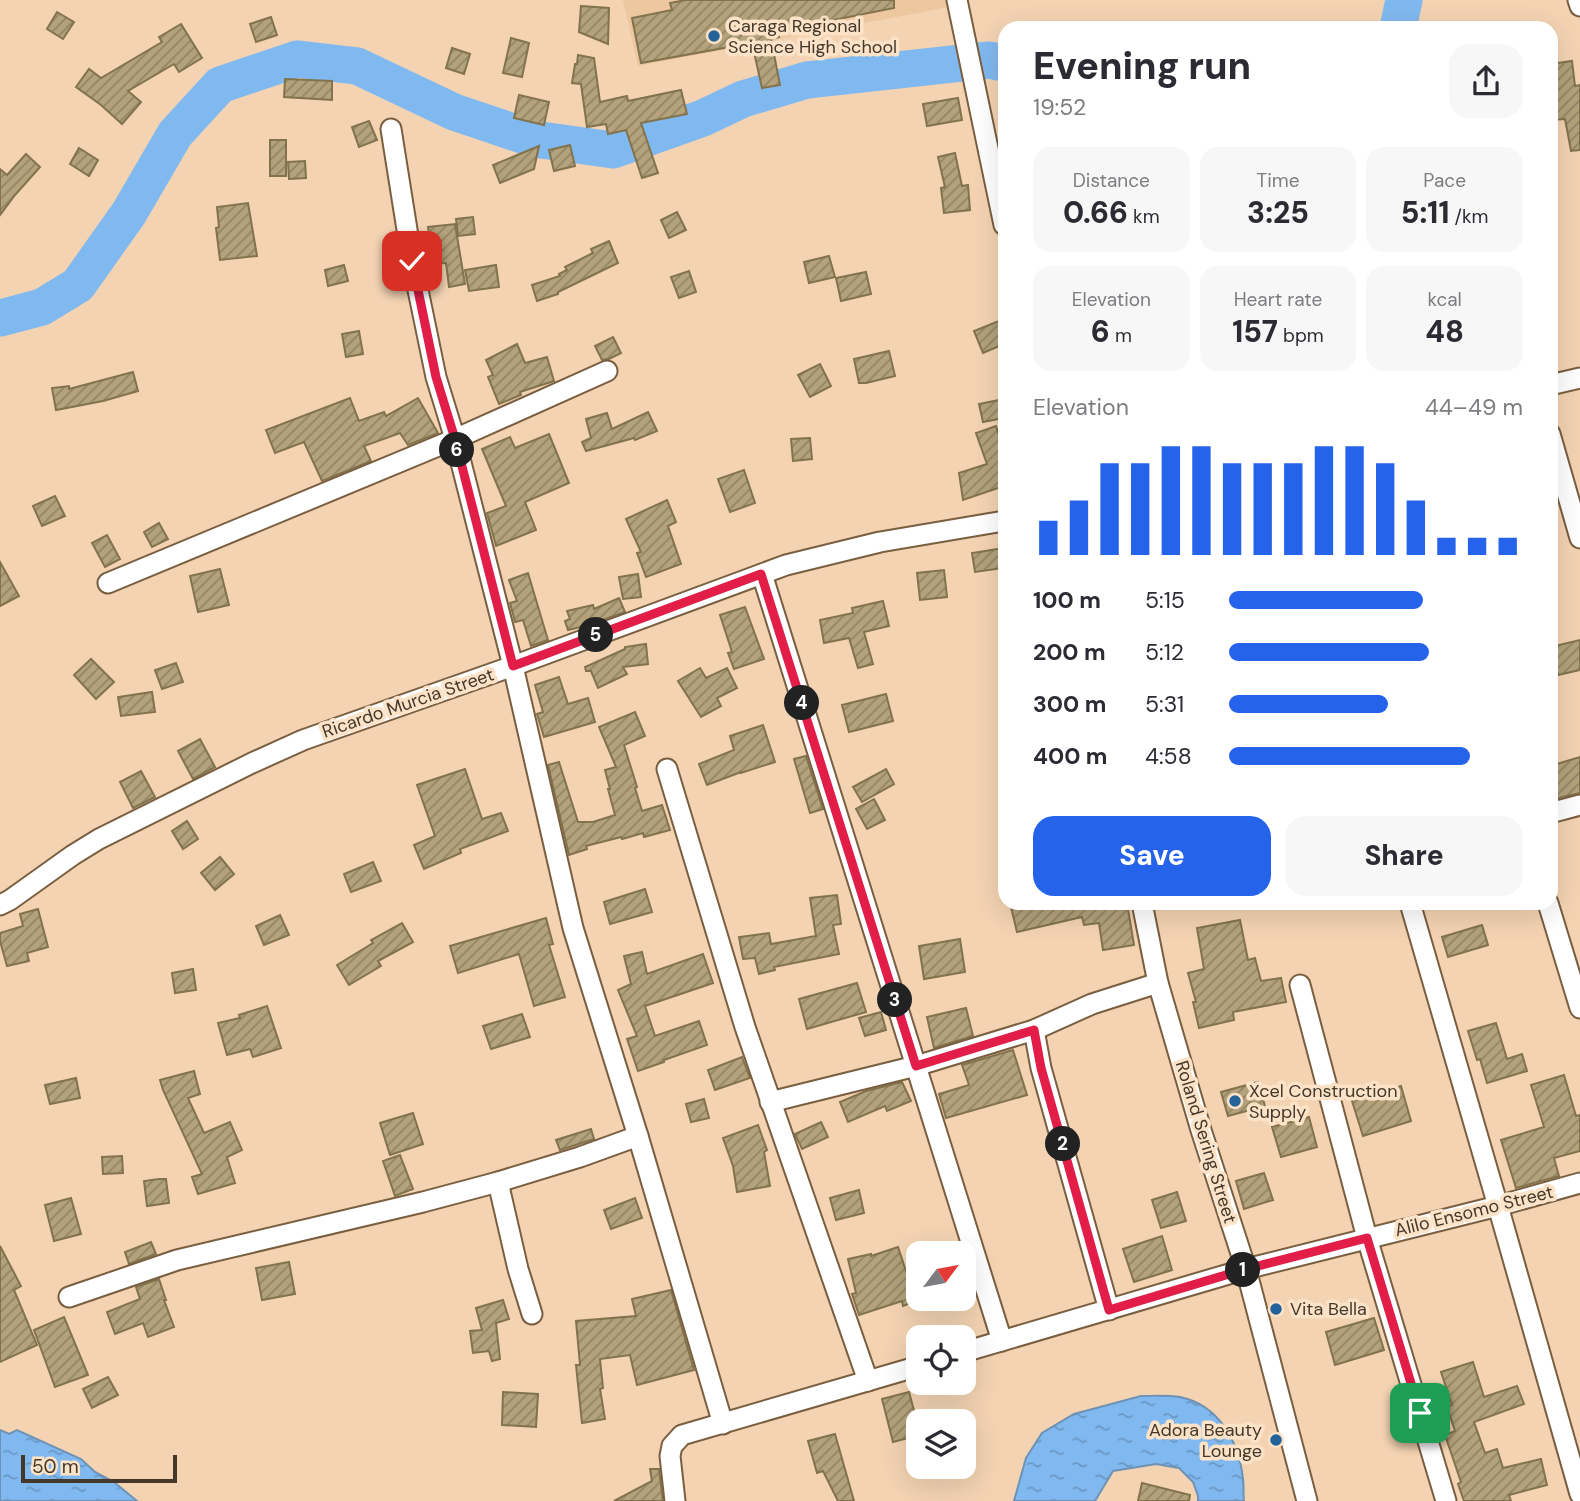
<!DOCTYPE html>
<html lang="en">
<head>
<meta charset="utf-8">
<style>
  :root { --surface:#fff; --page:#f7f7f7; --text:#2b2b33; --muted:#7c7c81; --accent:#2563eb }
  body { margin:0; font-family:"DM Sans",sans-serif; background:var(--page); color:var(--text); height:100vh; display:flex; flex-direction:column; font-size:26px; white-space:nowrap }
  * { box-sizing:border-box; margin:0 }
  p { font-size:23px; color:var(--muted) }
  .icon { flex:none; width:38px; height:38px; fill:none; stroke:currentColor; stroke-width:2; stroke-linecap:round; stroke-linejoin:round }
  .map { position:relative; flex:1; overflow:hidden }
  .sheet { position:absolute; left:998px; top:21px; width:560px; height:889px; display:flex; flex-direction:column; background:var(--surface); border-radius:21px; box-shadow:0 7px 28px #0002 }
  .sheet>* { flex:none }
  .needle { width:46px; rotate:58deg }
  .buttons { position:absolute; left:906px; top:1241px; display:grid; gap:14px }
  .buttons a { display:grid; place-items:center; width:70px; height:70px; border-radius:14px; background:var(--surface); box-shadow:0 7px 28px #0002; font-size:35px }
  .scale { position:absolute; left:21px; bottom:18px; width:156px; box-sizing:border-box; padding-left:7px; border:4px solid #44382b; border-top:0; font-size:19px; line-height:24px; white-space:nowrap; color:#44382b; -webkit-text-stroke:5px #fce2c7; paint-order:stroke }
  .pin { position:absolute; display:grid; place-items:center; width:60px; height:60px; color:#fff; margin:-30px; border-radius:14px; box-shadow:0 4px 10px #0006 }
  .km { position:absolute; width:35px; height:35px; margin:-18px; border-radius:50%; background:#222; color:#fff; font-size:19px; line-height:35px; text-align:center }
  .round { display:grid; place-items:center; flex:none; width:74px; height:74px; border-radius:21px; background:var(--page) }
  .overview { display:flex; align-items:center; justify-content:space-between; height:119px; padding:0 35px }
  h1 { font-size:38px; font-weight:800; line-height:52px }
  .stats { display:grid; grid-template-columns:repeat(3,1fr); gap:10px; height:119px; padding:7px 35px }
  .stats div { display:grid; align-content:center; border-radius:18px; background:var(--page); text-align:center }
  .stats b { font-size:30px; font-weight:800 }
  .stats small { font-size:19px; font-weight:400 }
  .stats p { font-size:19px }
  .chart { height:196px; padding:14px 35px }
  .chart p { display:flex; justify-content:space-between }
  .chart svg { width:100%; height:126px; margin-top:7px; stroke:var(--accent); stroke-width:6 }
  .cta { display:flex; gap:14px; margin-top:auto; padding:14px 35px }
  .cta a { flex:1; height:80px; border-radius:21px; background:var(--accent); color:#fff; font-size:28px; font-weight:800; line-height:80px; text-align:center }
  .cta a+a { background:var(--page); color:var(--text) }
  ul { padding:0 35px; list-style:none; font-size:23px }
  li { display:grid; grid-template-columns:112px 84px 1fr; align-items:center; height:52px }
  li i { height:18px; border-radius:9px; background:var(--accent) }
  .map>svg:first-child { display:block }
</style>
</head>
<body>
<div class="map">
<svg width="1580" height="1501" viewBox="0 0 1580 1501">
  <defs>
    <pattern id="water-ripples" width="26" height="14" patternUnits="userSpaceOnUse" patternTransform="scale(1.75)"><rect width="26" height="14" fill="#80b9f0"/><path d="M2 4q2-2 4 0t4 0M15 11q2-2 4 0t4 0" fill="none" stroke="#6a97c3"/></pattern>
    <pattern id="building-hatch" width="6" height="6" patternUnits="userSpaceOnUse" patternTransform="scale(1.75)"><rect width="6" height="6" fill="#b3a27b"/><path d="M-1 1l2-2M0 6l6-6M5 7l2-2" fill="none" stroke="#938565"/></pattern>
  </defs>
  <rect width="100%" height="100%" fill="#f3d3b2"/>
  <polygon fill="#ecc7a0" points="623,0 952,0 954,6 638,66"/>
  <g fill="url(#water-ripples)" stroke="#6e92b5" stroke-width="2">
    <path d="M1141 1396C1154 1396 1167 1395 1180 1397 1219 1405 1239 1442 1243 1479 1244 1486 1243 1494 1244 1501H1198V1496L1193 1482 1179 1468 1156 1464 1113 1471 1095 1501H1014L1026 1458 1042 1433 1074 1414Z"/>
    <polygon points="0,1430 9,1434 17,1430 81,1459 95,1472 114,1482 137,1501 0,1501"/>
  </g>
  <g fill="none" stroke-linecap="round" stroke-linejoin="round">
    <g stroke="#80b9f0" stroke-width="37">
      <polyline points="1398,28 1404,0"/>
      <polyline points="0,318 42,307 78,285 129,213 175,134 220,85 297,59 357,66 454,112 534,139 613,150 703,118 743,99 807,80 989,60 1004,63"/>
    </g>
  </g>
  <g fill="url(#building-hatch)" stroke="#82734d" stroke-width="2">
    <polygon points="686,0 894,0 894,8 778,31 779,37 771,39 780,85 762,88 752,43 641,63 632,18 672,10 670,3"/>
    <polygon points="581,6 609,8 608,44 579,32"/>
    <polygon points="57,12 74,22 63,39 47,29"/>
    <polygon points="271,17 277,35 256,42 250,24"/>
    <polygon points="181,24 202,58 179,72 174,64 128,91 141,102 122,124 101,105 76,87 89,69 101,78 162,42 159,37"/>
    <polygon points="511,38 529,43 522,77 503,73"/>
    <polygon points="452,48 470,54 464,74 446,68"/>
    <polygon points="578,55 594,58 600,102 627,96 628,101 681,90 687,114 641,123 658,173 642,178 626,130 608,134 606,124 587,127 581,84 572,83 575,64 577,64"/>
    <polygon points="1572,61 1575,86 1580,85 1580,150 1571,151 1565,119 1553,120 1550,104 1550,64"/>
    <polygon points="285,79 332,81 332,100 284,97"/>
    <polygon points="519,95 549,102 544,125 514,118"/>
    <polygon points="958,98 962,120 927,126 923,104"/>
    <polygon points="369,121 377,140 359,147 352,127"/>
    <rect x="270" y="140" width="16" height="36"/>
    <polygon points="570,145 575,166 554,171 549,150"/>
    <polygon points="539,146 534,169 500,183 493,165"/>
    <polygon points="79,148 98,160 89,176 70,164"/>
    <polygon points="955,153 962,186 968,185 970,210 944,213 941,188 945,187 938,157"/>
    <polygon points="26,154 40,167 15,195 0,215 0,169 7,175"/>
    <polygon points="305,161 306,178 289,179 288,162"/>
    <polygon points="248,203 257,256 220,260 216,228 219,227 217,207"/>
    <polygon points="677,212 686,230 669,238 661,220"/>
    <polygon points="473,217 475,234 458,236 456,219"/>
    <polygon points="455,224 465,284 449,287 446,263 433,264 428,227"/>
    <polygon points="609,241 618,263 558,292 558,294 537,301 532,285 560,276 559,274 567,270 565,267 593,253 591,249"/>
    <polygon points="829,256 835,277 809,283 804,262"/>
    <polygon points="344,265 348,281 328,286 325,270"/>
    <polygon points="496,265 499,287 469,291 465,270"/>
    <polygon points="689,271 696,292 679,298 671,277"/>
    <polygon points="866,272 871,294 841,301 836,278"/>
    <polygon points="1004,319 1004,344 983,353 974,331"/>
    <polygon points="359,331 363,354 346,357 342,334"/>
    <polygon points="613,337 621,353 609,359 602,360 595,346"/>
    <polygon points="517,344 525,363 547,357 554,381 520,392 521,395 499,404 488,377 493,375 486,360"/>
    <polygon points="889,351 895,376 866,383 859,383 854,359"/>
    <polygon points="820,364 831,386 810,397 798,375"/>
    <polygon points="133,372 138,391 103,401 56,410 52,388 69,386 69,389"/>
    <polygon points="350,398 359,421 384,412 386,416 418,398 438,433 408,445 400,433 364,446 371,461 322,481 304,442 275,453 266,430"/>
    <polygon points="1004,399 1004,418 983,422 979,404"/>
    <polygon points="648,412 657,431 635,440 634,438 586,451 582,442 591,438 586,419 607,413 612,429"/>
    <polygon points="996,426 1004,451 1004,486 963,500 959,473 987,464 976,433"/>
    <polygon points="549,434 569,483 525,502 536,530 496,546 487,513 506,506 482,449 510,437 515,448"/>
    <polygon points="810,438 812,459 793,461 791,439"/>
    <polygon points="744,470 755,503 730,512 718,479"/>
    <polygon points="55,496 65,516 42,526 33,506"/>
    <polygon points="667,500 676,522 668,526 681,564 646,577 637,553 641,552 626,519"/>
    <polygon points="159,523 168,539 152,547 144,532"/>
    <polygon points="107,535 120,559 105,567 92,543"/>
    <polygon points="1004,548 1004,568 975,572 972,553"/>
    <polygon points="0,562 19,596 0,606"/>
    <polygon points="220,569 229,605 198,612 190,576"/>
    <polygon points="944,570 947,597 920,600 917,573"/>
    <polygon points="528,573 548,640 531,646 523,620 515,622 510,603 517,601 509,580"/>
    <polygon points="638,574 641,597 623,599 619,577"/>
    <polygon points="619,598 625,612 589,625 568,630 565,621 570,619 567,611 593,605 594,609"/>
    <polygon points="883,601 889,626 864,632 873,664 858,668 849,638 824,643 820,620 853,613 852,608"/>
    <polygon points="745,607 764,659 734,669 728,653 732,652 720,615"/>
    <polygon points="1580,640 1580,670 1558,675 1551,647"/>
    <polygon points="646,644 648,664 623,667 627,674 598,688 591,671 586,671 585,667 625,649 625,647"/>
    <polygon points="91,659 114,682 96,699 74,675"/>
    <polygon points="176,663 183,682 162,689 155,670"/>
    <polygon points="700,668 706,678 727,668 737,688 717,698 721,706 701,717 678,681"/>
    <polygon points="559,677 568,704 588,698 595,722 544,737 537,714 543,712 535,685"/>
    <polygon points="152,692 155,712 121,716 118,697"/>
    <polygon points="886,694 893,721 849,732 842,705"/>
    <polygon points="635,712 645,736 624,745 637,787 635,788 642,811 662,805 670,830 644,837 643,833 622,839 621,837 586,846 587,849 569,855 548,765 559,762 578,822 593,822 615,815 608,789 610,789 605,770 616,767 599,727"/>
    <polygon points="763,725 775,762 741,773 741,772 707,785 699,764 734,750 730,736"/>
    <polygon points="200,739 215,767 193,779 178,751"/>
    <polygon points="806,756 823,809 810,813 794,759"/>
    <polygon points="1580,757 1580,793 1550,800 1550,766"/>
    <polygon points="465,769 482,819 501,813 508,831 460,849 461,853 424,869 414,845 435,836 417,785"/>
    <polygon points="886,769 894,784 862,802 853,787"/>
    <polygon points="141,771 155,797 133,808 120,782"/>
    <polygon points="874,799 885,820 867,829 856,809"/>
    <polygon points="187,821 198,839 183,849 172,831"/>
    <polygon points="220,857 234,874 215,890 201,873"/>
    <polygon points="373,862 381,881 351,892 344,874"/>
    <polygon points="645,889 652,912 610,924 604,902"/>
    <polygon points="837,895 841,924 833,925 839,954 774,967 775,970 759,974 755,958 743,959 739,937 769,933 771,944 816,936 810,898"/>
    <polygon points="1010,903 1127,903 1134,945 1103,950 1099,923 1084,925 1082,917 1017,932"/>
    <polygon points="38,909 48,947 27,953 29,961 7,966 0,941 0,933 23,926 20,914"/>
    <polygon points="280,915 289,935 264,945 256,926"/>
    <polygon points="546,918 553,944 549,945 565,997 534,1006 519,954 458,973 450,946"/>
    <polygon points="1240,920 1248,960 1255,958 1261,981 1281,978 1286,1002 1233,1012 1234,1020 1199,1028 1193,1002 1196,1002 1188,973 1204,969 1197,928"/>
    <polygon points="402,923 413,942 378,961 381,966 349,985 337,965 373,943 371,940"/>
    <polygon points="1482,925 1488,945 1448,957 1442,937"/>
    <polygon points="960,939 965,972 924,979 919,946"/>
    <polygon points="642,952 647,974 703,954 713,983 645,1006 655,1036 699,1021 707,1045 664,1060 664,1062 638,1071 627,1039 637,1036 618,990 631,984 624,956"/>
    <polygon points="193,969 196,990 175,993 172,973"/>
    <polygon points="857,983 866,1012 807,1029 799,999"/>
    <polygon points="267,1006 281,1048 253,1057 250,1049 227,1055 218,1023 240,1018 239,1015"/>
    <polygon points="966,1008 973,1036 934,1048 927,1017"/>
    <polygon points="881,1012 886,1030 865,1036 859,1018"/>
    <polygon points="522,1014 530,1037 491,1049 483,1026"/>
    <polygon points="1496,1023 1507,1059 1522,1054 1527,1071 1487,1083 1480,1059 1477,1060 1468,1031"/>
    <polygon points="1013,1050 1027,1095 946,1118 939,1094 969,1085 962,1065"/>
    <polygon points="742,1057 750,1078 715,1090 708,1070"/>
    <polygon points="194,1071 200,1094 188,1098 204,1133 230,1122 242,1150 227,1157 235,1183 198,1194 192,1177 202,1174 163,1090 160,1080"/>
    <polygon points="1564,1075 1576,1116 1580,1115 1580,1151 1554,1158 1559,1176 1516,1188 1501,1140 1544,1127 1531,1085"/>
    <polygon points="76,1078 80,1098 50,1104 45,1085"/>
    <polygon points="902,1082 911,1101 887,1111 885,1106 848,1122 840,1102 866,1091"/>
    <polygon points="1258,1082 1265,1106 1228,1116 1221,1092"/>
    <polygon points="1401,1086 1411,1121 1363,1136 1352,1101"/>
    <polygon points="704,1099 709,1118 691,1122 686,1104"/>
    <polygon points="413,1113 423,1144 390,1155 380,1123"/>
    <polygon points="1309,1117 1317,1147 1281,1157 1272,1127"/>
    <polygon points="821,1122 828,1137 802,1149 795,1134"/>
    <polygon points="758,1125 767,1150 764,1152 770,1186 737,1192 733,1166 723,1138"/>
    <polygon points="591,1129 594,1139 560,1150 556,1140"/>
    <polygon points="400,1155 413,1189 395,1196 383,1161"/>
    <polygon points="122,1156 123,1173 103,1174 102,1157"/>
    <polygon points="1264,1173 1273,1200 1244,1209 1236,1181"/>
    <polygon points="159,1179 166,1179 169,1203 147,1206 144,1181"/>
    <polygon points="859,1190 864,1213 836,1220 830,1198"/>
    <polygon points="1177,1192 1186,1221 1161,1228 1152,1200"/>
    <polygon points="71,1198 81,1234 54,1241 45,1205"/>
    <polygon points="635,1198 642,1218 611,1229 604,1210"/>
    <polygon points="1162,1236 1172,1270 1134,1282 1123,1249"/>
    <polygon points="151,1242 156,1254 129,1264 125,1252"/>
    <polygon points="0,1246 21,1286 14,1290 37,1345 0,1362"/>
    <polygon points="898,1247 907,1274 919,1270 919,1300 903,1306 902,1301 859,1315 852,1294 856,1293 848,1259 871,1254 871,1256"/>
    <polygon points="289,1262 295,1294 262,1300 256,1268"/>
    <polygon points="159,1279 166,1300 164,1300 174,1327 148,1337 143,1323 115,1334 107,1312 140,1299 136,1287"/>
    <polygon points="671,1290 694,1370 637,1385 630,1355 600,1359 603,1388 600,1389 605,1419 582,1423 576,1365 580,1365 576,1321 636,1316 632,1299"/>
    <polygon points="503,1300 509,1319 496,1323 500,1359 492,1361 489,1351 473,1353 470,1331 482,1330 476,1308"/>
    <polygon points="64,1317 88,1375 55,1387 34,1330"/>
    <polygon points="1374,1318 1384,1350 1335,1365 1326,1332"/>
    <polygon points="1473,1362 1484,1397 1517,1386 1524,1404 1474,1422 1485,1453 1497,1449 1503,1468 1541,1459 1547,1485 1509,1495 1511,1501 1464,1501 1458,1484 1461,1482 1445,1435 1455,1431 1447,1407 1452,1405 1441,1372"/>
    <polygon points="108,1377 118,1395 92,1408 83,1389"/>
    <polygon points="503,1392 538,1394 536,1427 502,1425"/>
    <polygon points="909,1392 919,1429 919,1435 893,1442 882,1399"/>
    <polygon points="835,1434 854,1501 838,1501 823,1471 817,1473 808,1441"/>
    <polygon points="650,1469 659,1469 663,1501 614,1501 652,1481"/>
    <polygon points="1142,1483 1190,1495 1189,1501 1138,1501"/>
  </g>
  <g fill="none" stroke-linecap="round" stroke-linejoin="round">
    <defs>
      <g id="street">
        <polyline points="957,0 1004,225"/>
        <polyline points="1578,0 1580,6"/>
        <polyline points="391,129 412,261 436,377 455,439 513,666 573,928 638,1136 723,1424"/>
        <polyline points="1550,385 1580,378"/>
        <polyline points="1550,434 1580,538"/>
        <polyline points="762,574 1002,1341"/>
        <polyline points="108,583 455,439 607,371"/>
        <polyline points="667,769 745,1027 868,1381"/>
        <polyline points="1550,813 1580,805"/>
        <polyline points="1142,903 1158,983 1201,1130 1246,1269 1307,1501"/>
        <polyline points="1410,903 1498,1206 1580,1494"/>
        <polyline points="1548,903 1580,1008"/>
        <polyline points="0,905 10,900 73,855 99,839 252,763 303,740 513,666 786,565 880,542 1004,521"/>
        <polyline points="1300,985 1367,1238 1446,1501"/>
        <polyline points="1034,1030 1041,1068 1109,1310"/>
        <polyline points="770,1102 916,1066 1034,1030 1092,1004 1158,983"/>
        <polyline points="498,1182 518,1269 532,1314"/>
        <polyline points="69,1297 177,1260 423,1202 498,1182 580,1157 638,1136"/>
        <polyline points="964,1352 1246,1269 1498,1206 1580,1183"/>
        <polyline points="675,1501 670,1456 672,1446 682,1435 919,1366"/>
      </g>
    </defs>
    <use href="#street" stroke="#795e40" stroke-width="23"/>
    <use href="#street" stroke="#fff" stroke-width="19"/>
  </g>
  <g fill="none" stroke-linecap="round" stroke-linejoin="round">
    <defs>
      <polyline id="route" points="412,261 436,377 455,439 513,666 761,574 916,1066 1034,1030 1041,1068 1109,1310 1246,1269 1367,1238 1420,1413"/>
    </defs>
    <use href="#route" stroke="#fff" stroke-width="14"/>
    <use href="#route" stroke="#e11d48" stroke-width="9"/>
  </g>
  <g fill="#236399" stroke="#fce2c7" stroke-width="2.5">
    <circle cx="714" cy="36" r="7"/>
    <circle cx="1235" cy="1101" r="7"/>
    <circle cx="1276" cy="1309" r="7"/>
    <circle cx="1276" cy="1440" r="7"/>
  </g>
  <g text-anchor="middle" stroke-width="7" stroke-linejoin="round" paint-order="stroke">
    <g font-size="18" fill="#44382b" stroke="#fce2c7" text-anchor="start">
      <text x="728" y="32">Caraga Regional<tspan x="728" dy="21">Science High School</tspan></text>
      <text x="1249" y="1097">Xcel Construction<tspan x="1249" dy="21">Supply</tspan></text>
      <text x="1290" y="1315">Vita Bella</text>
      <text x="1262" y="1436" text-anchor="end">Adora Beauty<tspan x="1262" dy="21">Lounge</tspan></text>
    </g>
    <g font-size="18" fill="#44382b" stroke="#fce2c7">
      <text transform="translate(408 703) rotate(-19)" y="6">Ricardo Murcia Street</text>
      <text transform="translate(1206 1142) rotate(73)" y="6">Roland Sering Street</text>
      <text transform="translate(1474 1211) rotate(-14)" y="6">Alilo Ensomo Street</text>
    </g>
  </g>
</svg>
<div class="buttons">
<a><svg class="needle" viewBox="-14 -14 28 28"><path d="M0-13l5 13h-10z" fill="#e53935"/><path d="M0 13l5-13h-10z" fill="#7c7c81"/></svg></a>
<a><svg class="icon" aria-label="locate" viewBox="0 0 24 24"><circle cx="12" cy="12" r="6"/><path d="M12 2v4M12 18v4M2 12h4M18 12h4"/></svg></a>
<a><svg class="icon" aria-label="layers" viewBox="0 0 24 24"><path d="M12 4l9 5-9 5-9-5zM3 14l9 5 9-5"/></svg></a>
</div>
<div class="scale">50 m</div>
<div class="pin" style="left:1420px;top:1413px;background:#1e9e55"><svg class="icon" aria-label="arrive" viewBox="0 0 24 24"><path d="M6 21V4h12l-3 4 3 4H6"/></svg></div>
<div class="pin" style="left:412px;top:261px;background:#d93025"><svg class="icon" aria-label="check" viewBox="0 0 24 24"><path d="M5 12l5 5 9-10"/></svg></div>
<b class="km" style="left:1243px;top:1270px">1</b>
<b class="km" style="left:1063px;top:1144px">2</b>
<b class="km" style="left:895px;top:1000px">3</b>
<b class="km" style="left:802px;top:703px">4</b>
<b class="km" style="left:596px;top:635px">5</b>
<b class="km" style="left:457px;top:450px">6</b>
<section class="sheet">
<div class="overview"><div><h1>Evening run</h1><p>19:52</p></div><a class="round"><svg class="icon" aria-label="share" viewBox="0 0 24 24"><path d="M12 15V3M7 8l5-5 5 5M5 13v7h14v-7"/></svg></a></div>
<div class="stats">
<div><p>Distance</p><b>0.66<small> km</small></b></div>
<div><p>Time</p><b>3:25</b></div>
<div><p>Pace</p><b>5:11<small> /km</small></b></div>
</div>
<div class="stats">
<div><p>Elevation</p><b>6<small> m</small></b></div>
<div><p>Heart rate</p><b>157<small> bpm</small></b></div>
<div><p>kcal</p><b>48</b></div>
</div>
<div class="chart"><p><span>Elevation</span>44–49 m</p>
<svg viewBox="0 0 160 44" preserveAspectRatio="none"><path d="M5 44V32M15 44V25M25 44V12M35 44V12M45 44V6M55 44V6M65 44V12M75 44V12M85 44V12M95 44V6M105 44V6M115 44V12M125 44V25M135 44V38M145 44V38M155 44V38"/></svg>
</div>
<ul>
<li><b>100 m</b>5:15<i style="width:66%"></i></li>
<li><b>200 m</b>5:12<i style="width:68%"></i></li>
<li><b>300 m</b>5:31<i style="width:54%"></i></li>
<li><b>400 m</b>4:58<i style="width:82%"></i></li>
</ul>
<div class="cta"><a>Save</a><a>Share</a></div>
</section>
</div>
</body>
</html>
